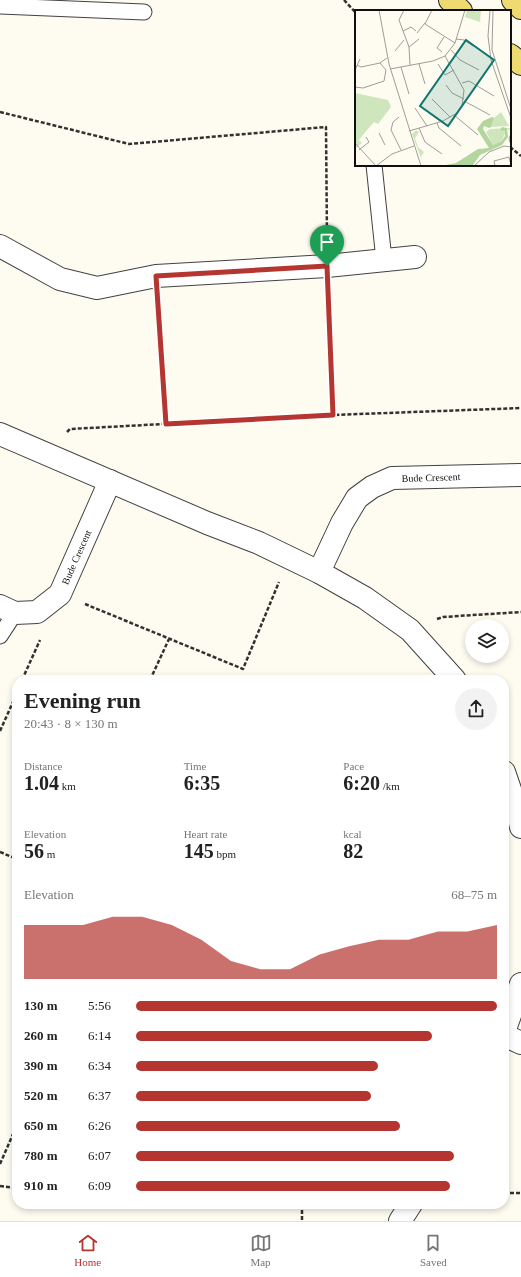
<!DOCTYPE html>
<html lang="en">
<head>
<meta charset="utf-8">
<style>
  :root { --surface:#fff; --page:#f2f2f2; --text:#222; --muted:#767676; --line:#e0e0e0; --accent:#b53530 }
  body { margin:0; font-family:"Times New Roman",serif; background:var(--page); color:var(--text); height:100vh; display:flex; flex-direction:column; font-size:15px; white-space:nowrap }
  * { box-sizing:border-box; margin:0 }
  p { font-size:13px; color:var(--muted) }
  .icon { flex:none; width:22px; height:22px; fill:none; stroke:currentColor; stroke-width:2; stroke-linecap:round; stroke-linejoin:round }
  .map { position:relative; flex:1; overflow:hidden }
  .drawer { position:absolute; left:12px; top:675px; width:497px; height:534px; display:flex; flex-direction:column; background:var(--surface); border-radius:16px; box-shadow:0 2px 6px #0003 }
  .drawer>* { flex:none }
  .buttons { position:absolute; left:465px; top:619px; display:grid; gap:8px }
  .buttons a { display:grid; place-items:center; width:44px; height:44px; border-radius:50%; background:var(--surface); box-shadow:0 2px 6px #0003; font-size:20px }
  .pin { position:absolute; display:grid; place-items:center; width:34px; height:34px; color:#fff; margin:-41px -17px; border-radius:50% 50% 50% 0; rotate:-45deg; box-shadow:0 0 4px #0007 }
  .pin .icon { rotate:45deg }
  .round { display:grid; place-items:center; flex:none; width:42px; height:42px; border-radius:21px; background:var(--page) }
  .head { display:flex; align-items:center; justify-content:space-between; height:68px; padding:0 12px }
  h1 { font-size:22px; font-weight:600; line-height:30px }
  .metrics { display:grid; grid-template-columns:repeat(3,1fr); gap:6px; height:68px; padding:4px 12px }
  .metrics div { display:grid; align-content:center }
  .metrics b { font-size:20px; font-weight:600 }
  .metrics small { font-size:11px; font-weight:400 }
  .metrics p { font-size:11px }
  .chart { height:112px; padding:8px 12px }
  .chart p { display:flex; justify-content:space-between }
  .chart svg { width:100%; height:72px; margin-top:4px; fill:var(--accent); opacity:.7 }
  ul { padding:0 12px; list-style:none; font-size:13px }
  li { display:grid; grid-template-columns:64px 48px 1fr; align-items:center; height:30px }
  li i { height:10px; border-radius:5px; background:var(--accent) }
  .dock { display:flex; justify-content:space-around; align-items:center; height:56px; border-top:1px solid var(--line); background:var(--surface); font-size:11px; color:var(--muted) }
  .dock a { display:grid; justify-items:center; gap:2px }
  .dock .active { color:var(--accent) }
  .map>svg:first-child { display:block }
</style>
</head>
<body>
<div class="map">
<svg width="521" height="1221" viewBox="0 0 521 1221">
  <rect width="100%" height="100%" fill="#fefcf1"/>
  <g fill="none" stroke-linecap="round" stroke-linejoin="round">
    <defs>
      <g id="lane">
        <polyline points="0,6 144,12"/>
        <polyline points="374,165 384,260"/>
        <polyline points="0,636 15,613"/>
      </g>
      <g id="street">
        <polyline points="0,246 60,279 97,288 156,276 327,266 415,257"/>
        <polyline points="0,434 207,523 259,543 319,572 365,598 410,630 455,680"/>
        <polyline points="319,572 342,523 357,498 372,487 392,478 521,475"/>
        <polyline points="0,606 15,613 37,612 60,594 110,481"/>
        <polyline points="504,772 517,810 521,827"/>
        <polyline points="504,1032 521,984"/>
        <polyline points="504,1035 521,1043"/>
        <polyline points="400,1221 411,1204"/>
      </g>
      <g id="primary">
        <polyline points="450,0 461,11"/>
        <polyline points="513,0 521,8"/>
        <polyline points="510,55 521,64"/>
      </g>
    </defs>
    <use href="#lane" stroke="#424242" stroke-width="17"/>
    <use href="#street" stroke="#424242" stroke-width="24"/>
    <use href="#primary" stroke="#202020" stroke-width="24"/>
    <g stroke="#313131" stroke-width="2.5" stroke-dasharray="4 2" stroke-linecap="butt">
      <polyline points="344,0 356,13"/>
      <polyline points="0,112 129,144 326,127 327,239"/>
      <polyline points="510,147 521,156"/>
      <polyline points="328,294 333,415"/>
      <polyline points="158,303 166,424"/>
      <polyline points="67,432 70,429 333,415 521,408"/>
      <polyline points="85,604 243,669 279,582"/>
      <polyline points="437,619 443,617 521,612"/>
      <polyline points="22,680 40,640"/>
      <polyline points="150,680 169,639"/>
      <polyline points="0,731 17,693"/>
      <polyline points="0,852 17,859"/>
      <polyline points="0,1164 17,1125"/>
      <polyline points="0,1186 17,1188"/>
      <polyline points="504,1193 521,1193"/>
      <polyline points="187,1204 202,1204"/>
      <polyline points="302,1204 302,1221"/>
    </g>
    <use href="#lane" stroke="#fff" stroke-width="15"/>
    <use href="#street" stroke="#fff" stroke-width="22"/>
    <use href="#primary" stroke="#eeda71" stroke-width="22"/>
  </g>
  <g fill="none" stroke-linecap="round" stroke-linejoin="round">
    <defs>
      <polygon id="route" points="327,266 333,415 166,424 156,276"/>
    </defs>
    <use href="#route" stroke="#fff" stroke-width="8"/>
    <use href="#route" stroke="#b53530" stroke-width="5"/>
  </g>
  <g text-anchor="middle" stroke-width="4" stroke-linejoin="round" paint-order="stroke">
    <g font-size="10" fill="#0f0f0f" stroke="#fff">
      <text transform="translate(431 477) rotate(-2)" y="4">Bude Crescent</text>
      <text transform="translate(76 557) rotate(-66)" y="4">Bude Crescent</text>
    </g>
  </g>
  <g transform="translate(355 10)">
    <rect width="156" height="156" fill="#fefcf1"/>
    <path d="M112 0H126L125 12 110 7ZM0 83 33 90 36 97 23 114 19 112 7 126 4 130 7 133 0 139ZM146 102 154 116 136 117 139 108ZM152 118 147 131 138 135 131 122 135 119 155 118 154 121ZM61 120 64 122 60 128 63 137 69 142 66 147 69 156 57 124Z" fill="#cfe6bd"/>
    <path d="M137 107 139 108 136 117 134 118 129 116 128 119 138 135 147 131 150 126V121L145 120 147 117 152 118 153 127 147 135 125 145 118 155 86 156 101 153 123 139 134 138 122 119 128 111Z" fill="#b2d69d"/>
    <path fill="none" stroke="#9e9d97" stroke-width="1" d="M24 0 34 54 66 156M49 0 44 10 54 37 55 55M77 0 70 14 100 33M135 0 133 26 136 50 156 108M138 0 137 40 156 99M48 21 56 17 61 21M62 23 70 13M101 29 109 30 118 36M54 37 64 29M96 40 105 50 124 60M40 41 49 30M87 42 82 38 89 27M64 54 70 74M83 54 90 65 99 60M2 55 6 57 25 53 32 48M46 57 54 84M35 59 78 51 90 46 100 33 110 0M0 60 5 49M107 73 114 71 139 86M91 75 97 83 109 89M0 77 8 78 29 71 31 60 25 53M77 89 95 107M109 91 135 105M60 98 72 116M99 105 123 125M44 107 38 112 36 120 46 140M82 113 84 118 106 136M64 118 70 132 87 144M54 121 88 111 102 103 107 96 109 80 90 46M24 123 30 135M156 123 154 129 156 135M0 133 21 156M4 140 14 132 11 127M21 156 37 144 59 136M119 156 134 142 149 136 156 137M140 156 139 151 154 147 156 155"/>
    <path fill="#0f766e" fill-opacity="0.15" stroke="#0f766e" stroke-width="2" d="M111 30 139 50 93 116 65 96Z"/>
    <rect width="156" height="156" fill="none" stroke="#0f0f0f" stroke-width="2"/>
  </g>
</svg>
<div class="buttons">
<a><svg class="icon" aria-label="layers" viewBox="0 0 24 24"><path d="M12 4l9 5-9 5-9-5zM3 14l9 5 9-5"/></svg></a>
</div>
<div class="pin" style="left:327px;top:266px;background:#1e9e55"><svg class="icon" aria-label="arrive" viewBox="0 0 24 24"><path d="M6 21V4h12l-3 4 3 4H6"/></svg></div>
<section class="drawer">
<div class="head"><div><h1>Evening run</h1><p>20:43 · 8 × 130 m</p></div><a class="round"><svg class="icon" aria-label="share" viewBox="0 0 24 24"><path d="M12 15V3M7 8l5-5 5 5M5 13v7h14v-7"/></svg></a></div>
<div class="metrics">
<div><p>Distance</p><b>1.04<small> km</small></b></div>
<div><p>Time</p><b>6:35</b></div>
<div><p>Pace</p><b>6:20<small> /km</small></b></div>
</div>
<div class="metrics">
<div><p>Elevation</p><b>56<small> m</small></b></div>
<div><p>Heart rate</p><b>145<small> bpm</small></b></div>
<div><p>kcal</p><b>82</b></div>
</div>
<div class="chart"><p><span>Elevation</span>68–75 m</p>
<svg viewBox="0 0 160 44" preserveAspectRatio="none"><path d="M0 44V11L10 11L20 11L30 6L40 6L50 11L60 20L70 33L80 38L90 38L100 29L110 24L120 20L130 20L140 15L150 15L160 11V44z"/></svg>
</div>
<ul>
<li><b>130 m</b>5:56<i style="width:100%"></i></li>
<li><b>260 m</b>6:14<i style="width:82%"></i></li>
<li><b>390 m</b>6:34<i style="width:67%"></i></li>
<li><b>520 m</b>6:37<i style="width:65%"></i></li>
<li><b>650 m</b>6:26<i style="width:73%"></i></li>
<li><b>780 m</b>6:07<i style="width:88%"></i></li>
<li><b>910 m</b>6:09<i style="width:87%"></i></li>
</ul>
</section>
</div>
<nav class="dock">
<a class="active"><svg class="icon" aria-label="home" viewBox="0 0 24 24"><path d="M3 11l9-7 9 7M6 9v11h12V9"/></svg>Home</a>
<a><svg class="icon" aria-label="map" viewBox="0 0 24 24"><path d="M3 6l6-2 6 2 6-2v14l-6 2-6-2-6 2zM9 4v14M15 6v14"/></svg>Map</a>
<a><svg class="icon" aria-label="saved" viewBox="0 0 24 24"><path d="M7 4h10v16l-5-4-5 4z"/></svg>Saved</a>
</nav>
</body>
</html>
